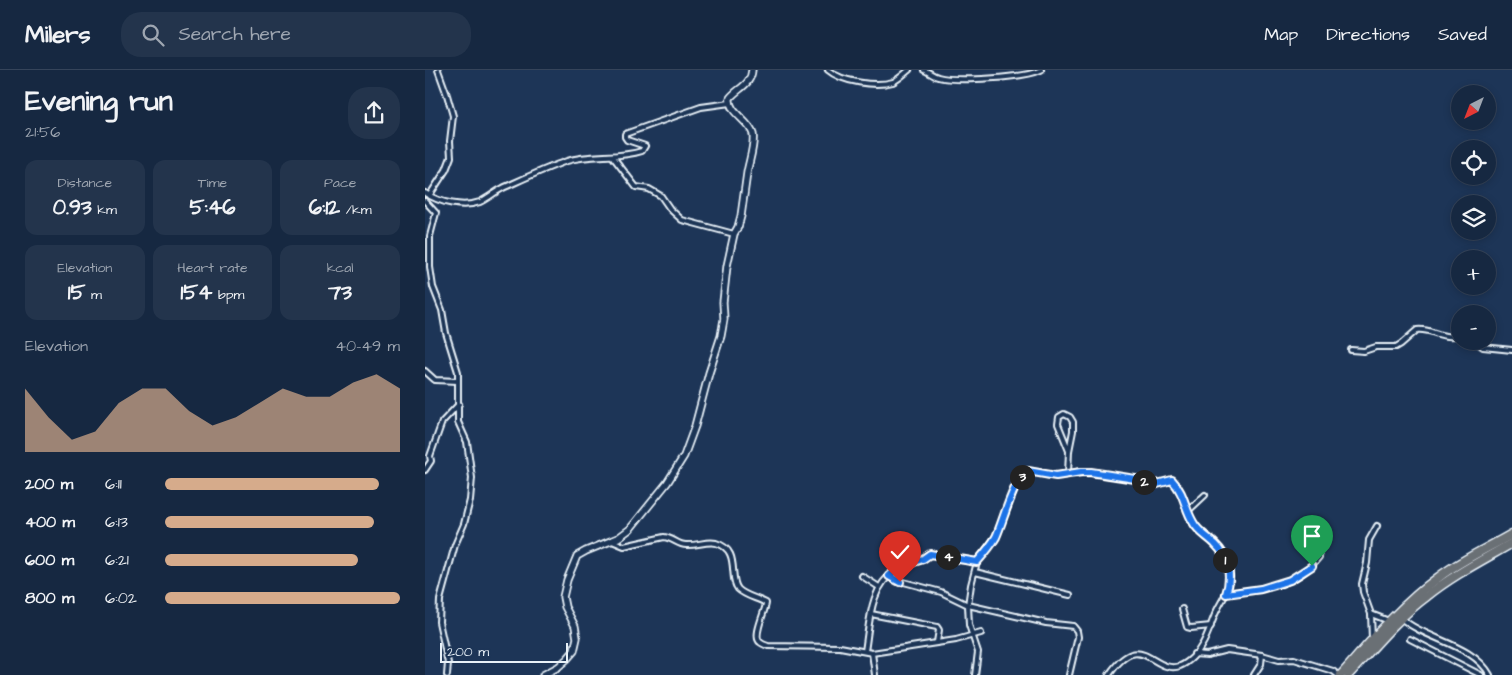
<!DOCTYPE html>
<html lang="en">
<head>
<meta charset="utf-8">
<style>
  :root { --surface:#162841; --page:#23344c; --text:#f1f3f6; --muted:#9ea6b1; --line:#35445a; --accent:#d6ab8b }
  body { margin:0; font-family:"Architects Daughter",sans-serif; background:var(--page); color:var(--text); height:100vh; display:flex; flex-direction:column; font-size:19px; white-space:nowrap }
  * { box-sizing:border-box; margin:0 }
  p { font-size:16px; color:var(--muted) }
  .icon { flex:none; width:28px; height:28px; fill:none; stroke:currentColor; stroke-width:2; stroke-linecap:round; stroke-linejoin:round }
  .map { position:relative; flex:1; overflow:hidden }
  .details { display:flex; flex-direction:column; background:var(--surface); width:425px }
  .details>* { flex:none }
  .needle { width:32px; rotate:222deg }
  .controls { position:absolute; left:1026px; top:15px; display:grid; gap:10px }
  .controls a { display:grid; place-items:center; width:45px; height:45px; border-radius:50%; background:var(--surface); box-shadow:0 2px 8px #0003,0 0 0 1px var(--line); font-size:25px }
  .scale { position:absolute; left:15px; bottom:12px; width:128px; box-sizing:border-box; padding-left:5px; border:2px solid #e8f1f8; border-top:0; font-size:14px; line-height:18px; white-space:nowrap; color:#e8f1f8; -webkit-text-stroke:4px #1d3557; paint-order:stroke }
  .pin { position:absolute; display:grid; place-items:center; width:42px; height:42px; color:#fff; margin:-51px -21px; border-radius:50% 50% 50% 0; rotate:-45deg; box-shadow:0 0 5px #0007 }
  .pin .icon { rotate:45deg }
  .km { position:absolute; width:25px; height:25px; margin:-12px; border-radius:50%; background:#222; color:#fff; font-size:14px; line-height:25px; text-align:center }
  .round { display:grid; place-items:center; flex:none; width:52px; height:52px; border-radius:20px; background:var(--page) }
  .head { display:flex; align-items:center; justify-content:space-between; height:85px; padding:0 25px }
  h1 { font-size:28px; font-weight:700; line-height:38px }
  .figures { display:grid; grid-template-columns:repeat(3,1fr); gap:8px; height:85px; padding:5px 25px }
  .figures div { display:grid; align-content:center; border-radius:12px; background:var(--page); text-align:center }
  .figures b { font-size:21px; font-weight:700 }
  .figures small { font-size:14px; font-weight:400 }
  .figures p { font-size:14px }
  .chart { height:140px; padding:10px 25px }
  .chart p { display:flex; justify-content:space-between }
  .chart svg { width:100%; height:90px; margin-top:5px; fill:var(--accent); opacity:.7 }
  ul { padding:0 25px; list-style:none; font-size:16px }
  li { display:grid; grid-template-columns:80px 60px 1fr; align-items:center; height:38px }
  li i { height:12px; border-radius:6px; background:var(--accent) }
  header { display:flex; align-items:center; gap:30px; box-sizing:border-box; height:70px; padding:0 25px; background:var(--surface); border-bottom:1px solid var(--line) }
  header strong { font-size:24px }
  nav { display:flex; gap:28px; margin-inline-start:auto; font-size:18px }
  .search { width:350px; height:45px; background:var(--page); display:flex; align-items:center; gap:12px; box-sizing:border-box; padding:0 18px; border-radius:20px; color:var(--muted); font-size:19px }
  main { display:flex; flex:1; min-height:0 }
  .map>svg:first-child { display:block }
</style>
</head>
<body>
<header>
<strong>Milers</strong>
<div class="search"><svg class="icon" aria-label="search" viewBox="0 0 24 24"><circle cx="10" cy="10" r="6"/><path d="M15 15l6 6"/></svg>Search here</div>
<nav><a>Map</a><a>Directions</a><a>Saved</a></nav>
</header>
<main>
<section class="details">
<div class="head"><div><h1>Evening run</h1><p>21:56</p></div><a class="round"><svg class="icon" aria-label="share" viewBox="0 0 24 24"><path d="M12 15V3M7 8l5-5 5 5M5 13v7h14v-7"/></svg></a></div>
<div class="figures">
<div><p>Distance</p><b>0.93<small> km</small></b></div>
<div><p>Time</p><b>5:46</b></div>
<div><p>Pace</p><b>6:12<small> /km</small></b></div>
</div>
<div class="figures">
<div><p>Elevation</p><b>15<small> m</small></b></div>
<div><p>Heart rate</p><b>154<small> bpm</small></b></div>
<div><p>kcal</p><b>73</b></div>
</div>
<div class="chart"><p><span>Elevation</span>40–49 m</p>
<svg viewBox="0 0 160 44" preserveAspectRatio="none"><path d="M0 44V13L10 27L20 38L30 34L40 20L50 13L60 13L70 24L80 31L90 27L100 20L110 13L120 17L130 17L140 10L150 6L160 13V44z"/></svg>
</div>
<ul>
<li><b>200 m</b>6:11<i style="width:91%"></i></li>
<li><b>400 m</b>6:13<i style="width:89%"></i></li>
<li><b>600 m</b>6:21<i style="width:82%"></i></li>
<li><b>800 m</b>6:02<i style="width:100%"></i></li>
</ul>
</section>
<div class="map">
<svg width="1087" height="605" viewBox="0 0 1087 605">
  <rect width="100%" height="100%" fill="#1d3557"/>
  <filter id="ink" filterUnits="userSpaceOnUse"><feTurbulence type="fractalNoise" baseFrequency=".02" numOctaves="2"/><feDisplacementMap in="SourceGraphic" scale="10" xChannelSelector="R" yChannelSelector="G"/><feConvolveMatrix kernelMatrix="1 2 1 2 8 2 1 2 1" color-interpolation-filters="sRGB"/></filter>
  <g filter="url(#ink)">
    <g fill="none" stroke-linecap="round" stroke-linejoin="round">
      <defs>
        <g id="street">
          <path d="M403 0C417 12 450 17 468 12 474 9 479 4 484 0"/>
          <path d="M499 0C504 2 508 6 513 7 531 12 599 8 616 0"/>
          <polyline points="188,87 211,117 224,119 236,126 245,139 257,150 309,164"/>
          <path d="M0 123C15 133 38 138 55 132 63 128 70 122 78 118 98 109 121 98 142 91 166 83 193 89 217 81L220 76 202 70 200 67V64L276 37 305 33"/>
          <polyline points="4,126 21,100 26,87 25,71 28,46 22,25 13,0"/>
          <polyline points="0,131 11,143 5,166 5,197 8,217 17,240 21,263 33,302 33,352 42,372 47,408 45,430 39,454 30,475 15,530 14,552 23,593 22,605"/>
          <polyline points="1049,271 1058,277 1087,280"/>
          <path d="M926 280 939 281 951 277H971L976 274 992 260C1007 258 1015 270 1035 265"/>
          <polyline points="0,301 10,310 33,311"/>
          <polyline points="0,400 6,391 5,386 17,352 34,334"/>
          <polyline points="643,404 644,381 648,361 648,352 645,347 639,344 634,347 633,354 644,381"/>
          <polyline points="763,441 780,425"/>
          <polyline points="952,456 944,470 942,493 937,514 938,522 946,544 964,551"/>
          <path d="M187 471 199 476 239 467C248 468 253 475 261 475 271 476 281 471 291 473 316 480 303 507 313 519 320 526 332 528 341 533 341 540 327 566 335 572 337 574 340 575 343 576L415 577 447 583 531 570 556 563"/>
          <polyline points="550,502 645,525"/>
          <polyline points="437,506 454,517"/>
          <polyline points="463,506 475,511 516,522 543,535 621,553 648,556 652,561 653,567 644,605"/>
          <path d="M801 524C813 521 825 521 837 519 860 515 880 505 894 487"/>
          <polyline points="757,539 762,557 766,558 786,556"/>
          <polyline points="446,544 512,557 514,560 512,572"/>
          <polyline points="946,544 947,569"/>
          <path d="M976 548C1001 570 1048 574 1065 605"/>
          <polyline points="985,569 1056,605"/>
          <path d="M440 581C445 552 444 518 471 500 478 494 487 494 496 490 499 488 502 485 505 484L552 492"/>
          <polyline points="447,583 450,605"/>
          <polyline points="769,584 782,585 802,580 837,585 836,594 829,605"/>
          <polyline points="837,585 854,590 869,589 908,601 913,605"/>
          <path d="M550 605 553 582 544 555 543 535 546 515 552 492 571 467 590 419 599 403 603 401 631 406 651 403H666L710 409 732 414 747 410C760 424 760 439 769 454 774 463 784 467 791 475 798 482 804 495 805 505 806 521 794 533 789 547 785 557 782 567 777 575 773 583 763 593 755 596 728 605 716 557 684 605"/>
        </g>
        <path id="secondary" d="M118 605 133 597 142 589 149 581 152 568 150 556 140 537 138 527 142 510 152 486 161 481 193 468 205 459 242 413 259 386 270 356 284 303 296 266 299 249 298 232 302 196 309 164 313 157 316 146C318 132 320 117 322 103 324 91 330 75 328 64 324 50 303 43 305 28 313 18 326 15 327 0"/>
        <g id="highway">
          <path d="M916 605C947 570 976 535 1014 507 1036 490 1063 478 1087 464"/>
          <path d="M923 605C948 578 972 548 1002 526 1028 505 1058 490 1087 473"/>
        </g>
      </defs>
      <use href="#street" stroke="#e8f1f8" stroke-width="8"/>
      <use href="#secondary" stroke="#e8f1f8" stroke-width="9"/>
      <use href="#highway" stroke="#e8f1f8" stroke-width="11"/>
      <use href="#street" stroke="#1d3557" stroke-width="4"/>
      <use href="#secondary" stroke="#1d3557" stroke-width="5.5"/>
      <use href="#highway" stroke="#6b6f75" stroke-width="8"/>
    </g>
  </g>
  <g fill="none" stroke-linecap="round" stroke-linejoin="round" filter="url(#ink)">
    <defs>
      <path id="route" d="M475 512 464 506 476 496 498 489 505 484 552 492C559 484 566 476 571 467 578 452 589 407 603 401L631 406 656 402H666L710 409 732 414 747 410C760 424 759 437 768 452 773 462 782 466 790 474 804 487 807 506 801 524L836 519 865 510 887 496"/>
    </defs>
    <use href="#route" stroke="#fff" stroke-width="10"/>
    <use href="#route" stroke="#1a73e8" stroke-width="6"/>
  </g>
</svg>
<div class="controls">
<a><svg class="needle" viewBox="-14 -14 28 28"><path d="M0-13l5 13h-10z" fill="#e53935"/><path d="M0 13l5-13h-10z" fill="#9ea6b1"/></svg></a>
<a><svg class="icon" aria-label="locate" viewBox="0 0 24 24"><circle cx="12" cy="12" r="6"/><path d="M12 2v4M12 18v4M2 12h4M18 12h4"/></svg></a>
<a><svg class="icon" aria-label="layers" viewBox="0 0 24 24"><path d="M12 4l9 5-9 5-9-5zM3 14l9 5 9-5"/></svg></a>
<a>+</a>
<a>−</a>
</div>
<div class="scale">200 m</div>
<div class="pin" style="left:887px;top:496px;background:#1e9e55"><svg class="icon" aria-label="arrive" viewBox="0 0 24 24"><path d="M6 21V4h12l-3 4 3 4H6"/></svg></div>
<div class="pin" style="left:475px;top:512px;background:#d93025"><svg class="icon" aria-label="check" viewBox="0 0 24 24"><path d="M5 12l5 5 9-10"/></svg></div>
<b class="km" style="left:800px;top:490px">1</b>
<b class="km" style="left:719px;top:412px">2</b>
<b class="km" style="left:597px;top:407px">3</b>
<b class="km" style="left:523px;top:487px">4</b>
</div>
</main>
</body>
</html>
